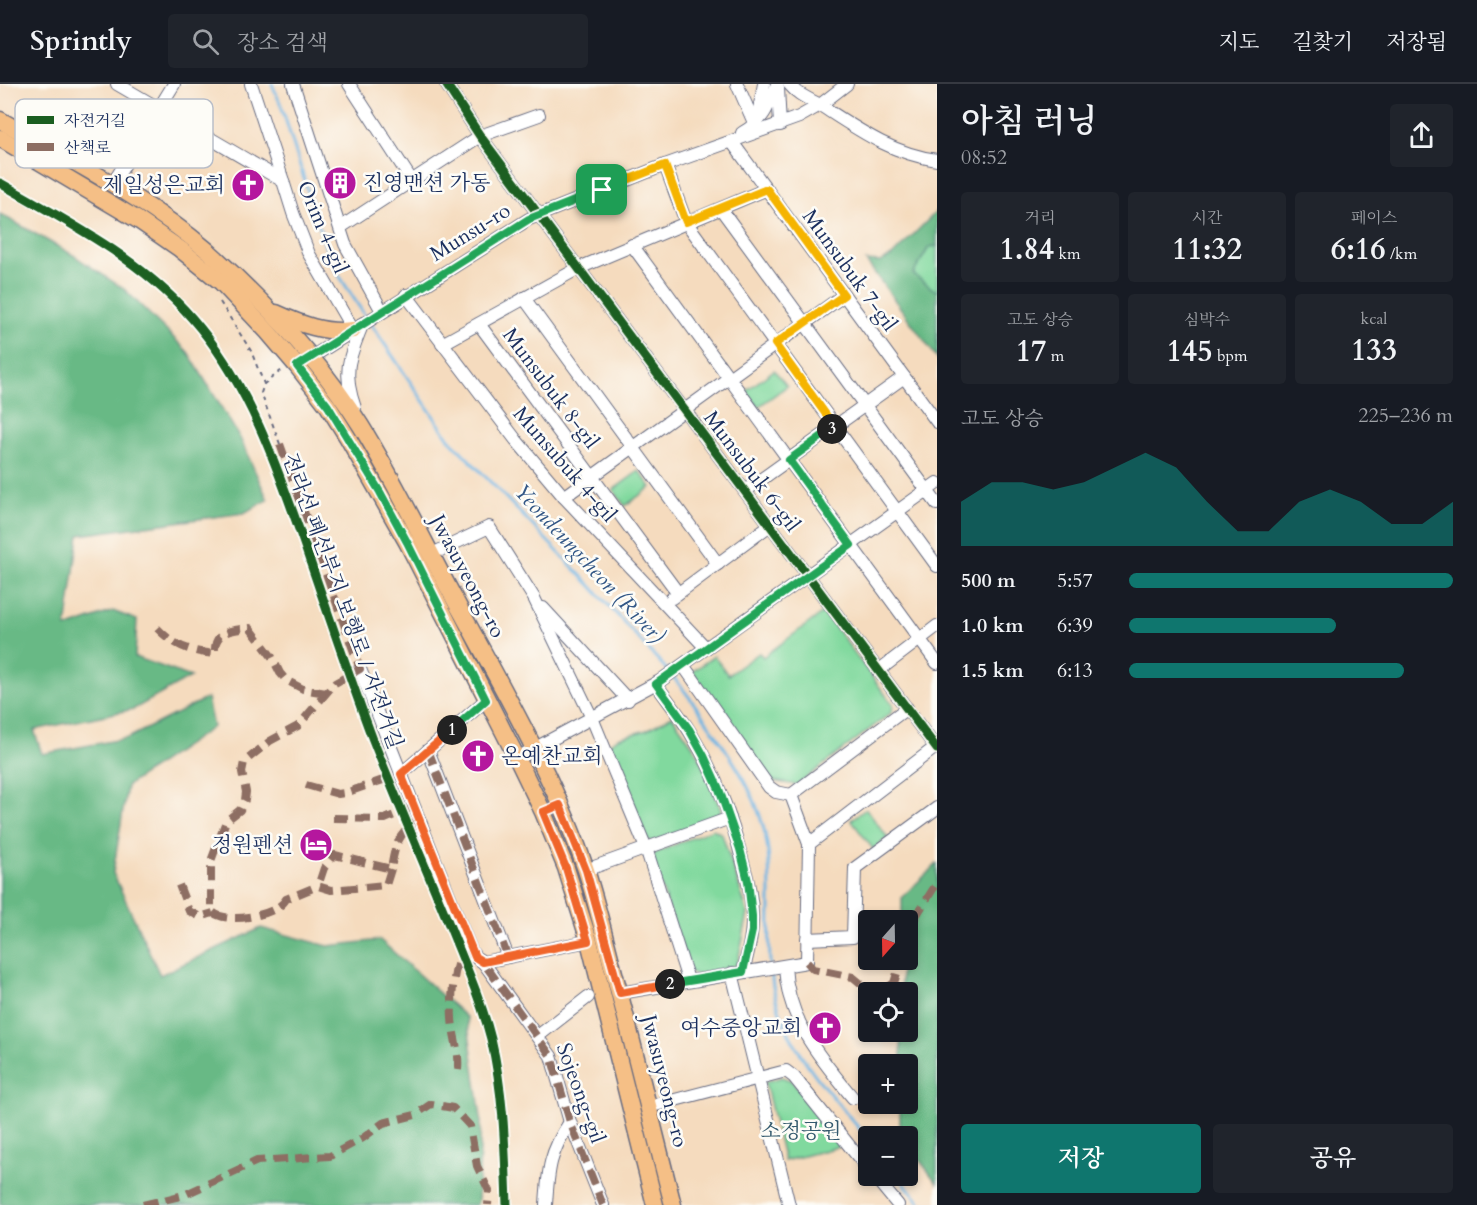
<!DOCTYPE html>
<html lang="ko">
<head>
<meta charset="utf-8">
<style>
  :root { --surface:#171b24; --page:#20242c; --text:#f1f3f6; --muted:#9ea1a6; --line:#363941; --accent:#0f766e }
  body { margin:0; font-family:Cardo,"Noto Serif KR",serif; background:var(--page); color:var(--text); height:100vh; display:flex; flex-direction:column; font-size:22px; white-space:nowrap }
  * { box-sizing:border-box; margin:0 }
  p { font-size:20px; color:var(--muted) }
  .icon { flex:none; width:33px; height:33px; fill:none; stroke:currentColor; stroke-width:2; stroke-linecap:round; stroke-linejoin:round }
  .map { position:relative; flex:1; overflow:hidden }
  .side { display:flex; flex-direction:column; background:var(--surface); width:540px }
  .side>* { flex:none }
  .needle { width:39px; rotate:200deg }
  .fabs { position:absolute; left:858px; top:826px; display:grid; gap:12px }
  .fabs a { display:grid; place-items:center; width:60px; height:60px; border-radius:6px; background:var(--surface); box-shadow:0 3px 9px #0003; font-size:30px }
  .pin { position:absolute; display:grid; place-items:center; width:51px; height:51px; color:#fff; margin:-26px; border-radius:12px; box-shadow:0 3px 9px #0006 }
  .km { position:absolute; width:30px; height:30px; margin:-15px; border-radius:50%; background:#222; color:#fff; font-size:16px; line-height:30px; text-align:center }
  .round { display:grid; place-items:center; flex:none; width:63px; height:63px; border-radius:6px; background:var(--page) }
  .head { display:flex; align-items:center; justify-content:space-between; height:102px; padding:0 24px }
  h1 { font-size:33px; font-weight:600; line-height:45px }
  .figures { display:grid; grid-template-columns:repeat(3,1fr); gap:9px; height:102px; padding:6px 24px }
  .figures div { display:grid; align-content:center; border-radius:6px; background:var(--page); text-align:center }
  .figures b { font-size:30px; font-weight:600 }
  .figures small { font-size:16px; font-weight:400 }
  .figures p { font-size:16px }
  .chart { height:168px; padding:12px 24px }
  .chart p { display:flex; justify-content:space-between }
  .chart svg { width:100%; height:108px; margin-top:6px; fill:var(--accent); opacity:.7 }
  .action { display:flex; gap:12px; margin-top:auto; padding:12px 24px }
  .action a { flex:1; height:69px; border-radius:6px; background:var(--accent); color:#fff; font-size:24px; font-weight:600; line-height:69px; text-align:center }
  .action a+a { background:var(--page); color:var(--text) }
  ul { padding:0 24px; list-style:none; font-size:20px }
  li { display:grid; grid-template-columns:96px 72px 1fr; align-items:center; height:45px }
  li i { height:15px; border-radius:8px; background:var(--accent) }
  header { display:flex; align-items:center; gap:36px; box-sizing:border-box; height:84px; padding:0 30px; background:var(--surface); border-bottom:2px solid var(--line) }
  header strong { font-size:28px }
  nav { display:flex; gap:33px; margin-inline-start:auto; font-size:21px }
  .search { width:420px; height:54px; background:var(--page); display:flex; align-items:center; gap:15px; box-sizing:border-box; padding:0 21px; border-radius:6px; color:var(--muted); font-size:22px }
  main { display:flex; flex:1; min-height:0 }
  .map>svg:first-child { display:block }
</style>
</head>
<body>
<header>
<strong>Sprintly</strong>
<div class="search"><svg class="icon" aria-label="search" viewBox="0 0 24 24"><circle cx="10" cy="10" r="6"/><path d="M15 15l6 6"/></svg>장소 검색</div>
<nav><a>지도</a><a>길찾기</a><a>저장됨</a></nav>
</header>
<main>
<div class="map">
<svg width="937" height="1121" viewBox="0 0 937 1121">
  <rect width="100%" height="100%" fill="#fdfcf7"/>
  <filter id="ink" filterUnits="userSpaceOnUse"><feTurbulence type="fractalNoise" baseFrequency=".0167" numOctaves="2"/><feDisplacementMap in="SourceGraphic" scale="12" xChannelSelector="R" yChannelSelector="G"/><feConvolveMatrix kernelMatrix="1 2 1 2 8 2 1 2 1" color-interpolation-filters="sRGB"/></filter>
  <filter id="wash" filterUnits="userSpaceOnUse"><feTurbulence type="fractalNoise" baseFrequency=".008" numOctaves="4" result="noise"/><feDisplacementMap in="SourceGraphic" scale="24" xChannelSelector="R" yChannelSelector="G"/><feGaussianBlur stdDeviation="1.35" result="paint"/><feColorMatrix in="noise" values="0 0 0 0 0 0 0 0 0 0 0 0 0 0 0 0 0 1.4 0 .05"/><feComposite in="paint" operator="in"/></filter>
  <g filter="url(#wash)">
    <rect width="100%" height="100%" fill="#f5dbbe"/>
    <g fill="#81d99e" stroke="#4e847e" stroke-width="1.5">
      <polygon points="937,162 937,208 913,190 929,163"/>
      <polygon points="774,286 787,302 758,323 746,307"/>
      <polygon points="639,387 651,403 625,422 613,406"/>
      <polygon points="824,528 893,621 892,628 797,701 772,697 692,588 714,572 728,591 759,569 763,573"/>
      <polygon points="672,632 697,668 721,726 717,733 653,758 645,755 607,661 618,654 647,646"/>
      <polygon points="866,725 888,754 873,765 851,736"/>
      <polygon points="713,745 722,750 748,830 737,881 697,891 690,888 652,775 655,769"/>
      <polygon points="782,993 792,997 845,1061 784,1077 765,998"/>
    </g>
    <g fill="#68b985" stroke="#427472" stroke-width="1.5">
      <polygon points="937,127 937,162 929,163 913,190 937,208 937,274 866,177 880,178 892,172"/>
      <polygon points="0,130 73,171 124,205 188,268 240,354 268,416 244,429 79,451 66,544 113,527 137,536 135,573 191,593 134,625 34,646 42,670 128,654 207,614 213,643 127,702 113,789 160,891 261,844 328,862 380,856 467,934 481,1034 478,1118 476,1121 0,1121"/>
      <polygon points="937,780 937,1099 908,1061 908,1053 900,1052 900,1020 908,1020 908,981 901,981 901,948 908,948 908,909 901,909 901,876 908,876 908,837 902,837 902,813"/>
    </g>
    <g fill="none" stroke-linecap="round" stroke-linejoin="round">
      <g stroke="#6bb4e3" stroke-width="3">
        <polyline points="272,0 281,21 326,165 335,185 367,235"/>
        <polyline points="371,240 449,355 591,502 668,587"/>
        <path d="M673 593C688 610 701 629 714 648 738 683 760 717 767 760 773 799 768 840 770 880"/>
        <path d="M771 886C775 955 827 1005 868 1055"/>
        <polyline points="898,1092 922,1121"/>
      </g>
    </g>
  </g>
  <g filter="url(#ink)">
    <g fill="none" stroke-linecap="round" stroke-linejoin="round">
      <defs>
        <g id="minor">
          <polyline points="117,0 283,97 293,129 309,170 353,246"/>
          <polyline points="251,0 283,97"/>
          <polyline points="293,0 345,160 382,227"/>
          <polyline points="349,0 412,97"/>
          <polyline points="446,0 480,52 937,665"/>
          <polyline points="737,0 755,41"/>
          <path d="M789 0C799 12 810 15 823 23 860 47 893 70 937 76"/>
          <polyline points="778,4 780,41"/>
          <polyline points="758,31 764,0"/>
          <path d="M742 49C764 36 768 24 777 0"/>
          <polyline points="732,58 937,338"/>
          <polyline points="665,81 686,138 937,482"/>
          <polyline points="112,101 174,0"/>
          <polyline points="721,125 937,420"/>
          <polyline points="341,143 480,52 539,31"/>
          <polyline points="632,161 937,579"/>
          <polyline points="406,211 516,356 564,413 706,564"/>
          <polyline points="524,214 718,480"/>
          <polyline points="479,240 678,509"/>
          <polyline points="442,260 579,184 767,105"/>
          <polyline points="304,278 529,135 665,81 799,33 820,21 847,0"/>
          <path d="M355 324C342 288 349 273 363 239"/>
          <polyline points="745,407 904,293"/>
          <polyline points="564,413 844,211"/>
          <polyline points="430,471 489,443 534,514 592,634 646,764 688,896"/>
          <polyline points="672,514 770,441"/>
          <polyline points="543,524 628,616"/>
          <polyline points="683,581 769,703 776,708 791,711"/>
          <polyline points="360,585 471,867 475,873 483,878"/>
          <polyline points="878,587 937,542"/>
          <path d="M656 600C667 616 680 631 690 648 714 687 731 731 742 775 748 795 753 817 752 838 752 855 747 872 743 888"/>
          <polyline points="428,666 508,873"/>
          <polyline points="517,674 660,597 937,399"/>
          <polyline points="401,690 486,616"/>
          <polyline points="791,711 907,624"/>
          <polyline points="809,760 937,662"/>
          <polyline points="586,786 730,734"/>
          <polyline points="807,855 853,853 855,784 937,724"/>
          <polyline points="483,878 551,972 570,1038 603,1121"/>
          <polyline points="483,878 589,857"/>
          <path d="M785 882C787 936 820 974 853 1014"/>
          <polyline points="732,889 789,1121"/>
          <polyline points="620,909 807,878 809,760 791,711"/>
          <polyline points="538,952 588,913"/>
          <polyline points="648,1023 786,987 794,993 868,1085"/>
          <polyline points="874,1092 898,1121"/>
          <path d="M546 1121C548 1085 550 1068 570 1038"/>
        </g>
        <g id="major">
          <path d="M0 36C70 76 146 114 208 167 265 218 320 277 361 342 398 402 428 467 462 529 507 612 555 696 586 786 597 820 605 855 614 889 635 966 653 1044 673 1121"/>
          <polyline points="0,54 138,136 180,165 221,198 268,248 297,282 328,322 348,354 407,458 517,674 543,728 566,784 589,857 655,1121"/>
          <path d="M276 229C300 240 326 250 353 246"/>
        </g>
      </defs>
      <use href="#minor" stroke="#676b80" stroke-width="14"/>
      <use href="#major" stroke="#676b80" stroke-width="19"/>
      <g stroke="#676b80" stroke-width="2" stroke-dasharray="4.5 4.5" stroke-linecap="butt">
        <polyline points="220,218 251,267 264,300"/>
        <polyline points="280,360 261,309 264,300 282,286"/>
      </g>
      <use href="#minor" stroke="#fff" stroke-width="12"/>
      <use href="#major" stroke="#f5bf86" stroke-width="16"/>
      <g stroke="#8d6e63" stroke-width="8" stroke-dasharray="15 8" stroke-linecap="butt">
        <path d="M280 360 360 585 335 599 298 642 270 657 244 678 242 688 246 708 245 716 240 726 226 737 211 777V826C222 842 278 832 286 815L318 802"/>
        <path d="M157 544C174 562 191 568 215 570 213 547 231 546 250 544L272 573 280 589 286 596 303 605 326 609"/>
        <polyline points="428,666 508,873"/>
        <polyline points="401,690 486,616"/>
        <polyline points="306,701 338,710 345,709 389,694"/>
        <polyline points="333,734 385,735 414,723"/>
        <path d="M391 785 386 801 331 806 318 802 324 784 335 771 391 785C395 760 398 750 419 735"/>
        <polyline points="179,801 189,827 200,833 213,829"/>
        <polyline points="589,857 483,878 551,972 570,1038 603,1121"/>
        <polyline points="908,857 916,832 937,799"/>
        <polyline points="807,878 813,885 853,893 865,903 882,907 894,899 901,876"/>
        <path d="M458 986C460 968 453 952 452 934 451 920 453 885 460 873L472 869"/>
        <polyline points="143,1121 184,1111 257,1077 330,1072 363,1054 383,1039 415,1031 431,1020 453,1024 470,1042 477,1082 489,1107 488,1121"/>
      </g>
      <defs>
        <g id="cycleway">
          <polyline points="446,0 480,52 937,665"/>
          <path d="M0 99C73 141 148 178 201 245 249 304 275 377 300 448 324 517 347 587 373 656 397 717 423 777 448 838 463 876 481 915 491 955 504 1010 505 1065 507 1121"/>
        </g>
      </defs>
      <use href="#cycleway" stroke="#fdfcf7" stroke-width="13"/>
      <use href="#cycleway" stroke="#1b5e20" stroke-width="9"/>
    </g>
  </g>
  <g fill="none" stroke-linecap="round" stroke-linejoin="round" filter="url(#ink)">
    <defs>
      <polyline id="split-1" points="452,646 486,616 407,458 380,408 328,322 297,282 529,135 602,106"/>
      <polyline id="split-2" points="452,646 401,690 475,873 483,878 588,857 566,784 543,728 560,721 586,786 620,909 670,900"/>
      <polyline id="split-3" points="670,900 743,888 752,847 752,832 748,797 740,765 719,705 704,672 689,645 656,600 851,461 789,376 832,345"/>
      <polyline id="split-4" points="602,106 665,81 686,138 767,105 844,211 775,260 835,343 832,345"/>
    </defs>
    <use href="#split-1" stroke="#fff" stroke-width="12"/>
    <use href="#split-2" stroke="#fff" stroke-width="12"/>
    <use href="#split-3" stroke="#fff" stroke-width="12"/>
    <use href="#split-4" stroke="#fff" stroke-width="12"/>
    <use href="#split-1" stroke="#22a559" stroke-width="8"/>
    <use href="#split-2" stroke="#f0652b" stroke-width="8"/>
    <use href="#split-3" stroke="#22a559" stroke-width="8"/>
    <use href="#split-4" stroke="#f5b400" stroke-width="8"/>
  </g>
  <defs>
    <symbol id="building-disc" viewBox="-11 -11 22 22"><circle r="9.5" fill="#b5179e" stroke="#fdfcf7"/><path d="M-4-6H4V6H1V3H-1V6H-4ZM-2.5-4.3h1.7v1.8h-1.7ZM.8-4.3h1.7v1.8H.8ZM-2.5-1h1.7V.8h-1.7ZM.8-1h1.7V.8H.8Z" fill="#fff"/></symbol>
    <symbol id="church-disc" viewBox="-11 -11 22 22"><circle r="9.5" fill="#b5179e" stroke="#fdfcf7"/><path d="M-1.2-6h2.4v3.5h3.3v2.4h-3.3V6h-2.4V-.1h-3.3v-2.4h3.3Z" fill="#fff"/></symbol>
    <symbol id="hotel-disc" viewBox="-11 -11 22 22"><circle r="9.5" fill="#b5179e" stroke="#fdfcf7"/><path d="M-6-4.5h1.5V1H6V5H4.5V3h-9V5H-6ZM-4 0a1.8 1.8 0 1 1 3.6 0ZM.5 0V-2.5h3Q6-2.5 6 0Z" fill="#fff"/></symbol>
  </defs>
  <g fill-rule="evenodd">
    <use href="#building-disc" x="321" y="80" width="38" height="38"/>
    <use href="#church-disc" x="229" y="82" width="38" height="38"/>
    <use href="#church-disc" x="459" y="653" width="38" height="38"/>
    <use href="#hotel-disc" x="297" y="742" width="38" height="38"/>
    <use href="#church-disc" x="806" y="925" width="38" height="38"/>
  </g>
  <g text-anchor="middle" stroke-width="5" stroke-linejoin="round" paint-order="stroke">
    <g font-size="21" fill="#1b2f5e" stroke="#fdfcf7" text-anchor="end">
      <text x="363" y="106" text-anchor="start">진영맨션 가동</text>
      <text x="225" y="108">제일성은교회</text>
      <text x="501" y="679" text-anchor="start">온예찬교회</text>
      <text x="293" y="768">정원펜션</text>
      <text x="802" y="951">여수중앙교회</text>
    </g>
    <g font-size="21" fill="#1b2f5e" stroke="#fdfcf7">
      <text transform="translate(323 143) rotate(67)" y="7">Orim 4-gil</text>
      <text transform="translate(470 148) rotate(-32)" y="7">Munsu-ro</text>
      <text transform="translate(850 186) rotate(54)" y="7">Munsubuk 7-gil</text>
      <text transform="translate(551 304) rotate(53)" y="7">Munsubuk 8-gil</text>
      <text transform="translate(565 380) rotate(49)" y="7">Munsubuk 4-gil</text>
      <text transform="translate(752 387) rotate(53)" y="7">Munsubuk 6-gil</text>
      <text transform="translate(468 492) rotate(62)" y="7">Jwasuyeong-ro</text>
      <text transform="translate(343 517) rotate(70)" y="7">전라선 폐선부지 보행로 / 자전거길</text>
      <text transform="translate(665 997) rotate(76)" y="7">Jwasuyeong-ro</text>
      <text transform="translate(581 1009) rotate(70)" y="7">Sojeong-gil</text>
    </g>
    <g font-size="21" fill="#345a6e" stroke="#fdfcf7">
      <text x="801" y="1054">소정공원</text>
    </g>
    <g font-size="22" font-style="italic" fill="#335786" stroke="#fdfcf7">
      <text transform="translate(590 479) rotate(47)" y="8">Yeondeungcheon (River)</text>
    </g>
  </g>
  <rect x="15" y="15" width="198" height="69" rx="9" fill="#fdfcf7" stroke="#b9bec9" stroke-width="1.5"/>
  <rect x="27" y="32" width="27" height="8" fill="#1b5e20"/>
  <rect x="27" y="59" width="27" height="8" fill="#8d6e63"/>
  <g font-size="16" fill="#1b2f5e">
    <text x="64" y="42">자전거길</text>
    <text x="64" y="69">산책로</text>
  </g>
</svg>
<div class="fabs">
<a><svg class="needle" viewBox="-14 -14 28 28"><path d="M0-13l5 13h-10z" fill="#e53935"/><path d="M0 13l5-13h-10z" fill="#9ea1a6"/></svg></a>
<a><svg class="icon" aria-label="locate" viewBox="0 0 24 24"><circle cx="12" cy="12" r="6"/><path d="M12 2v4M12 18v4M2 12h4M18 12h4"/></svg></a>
<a>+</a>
<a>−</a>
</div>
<div class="pin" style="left:602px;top:106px;background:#1e9e55"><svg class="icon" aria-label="arrive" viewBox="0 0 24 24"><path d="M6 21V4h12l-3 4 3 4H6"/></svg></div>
<b class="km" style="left:452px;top:646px">1</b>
<b class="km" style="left:670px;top:900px">2</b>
<b class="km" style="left:832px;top:345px">3</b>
</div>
<section class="side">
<div class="head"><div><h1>아침 러닝</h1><p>08:52</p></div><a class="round"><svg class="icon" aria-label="share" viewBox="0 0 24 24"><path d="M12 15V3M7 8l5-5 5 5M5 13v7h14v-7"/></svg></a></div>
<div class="figures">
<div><p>거리</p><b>1.84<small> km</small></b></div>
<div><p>시간</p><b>11:32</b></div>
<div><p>페이스</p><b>6:16<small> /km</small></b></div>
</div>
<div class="figures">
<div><p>고도 상승</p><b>17<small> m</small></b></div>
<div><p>심박수</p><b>145<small> bpm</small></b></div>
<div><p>kcal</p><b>133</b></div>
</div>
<div class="chart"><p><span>고도 상승</span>225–236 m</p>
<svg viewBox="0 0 160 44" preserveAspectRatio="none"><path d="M0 44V26L10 18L20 18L30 21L40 18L50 12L60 6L70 12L80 26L90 38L100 38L110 26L120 21L130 26L140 35L150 35L160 26V44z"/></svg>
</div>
<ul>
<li><b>500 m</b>5:57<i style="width:100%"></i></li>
<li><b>1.0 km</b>6:39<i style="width:64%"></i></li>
<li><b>1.5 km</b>6:13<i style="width:85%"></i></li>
</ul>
<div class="action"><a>저장</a><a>공유</a></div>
</section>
</main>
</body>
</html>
